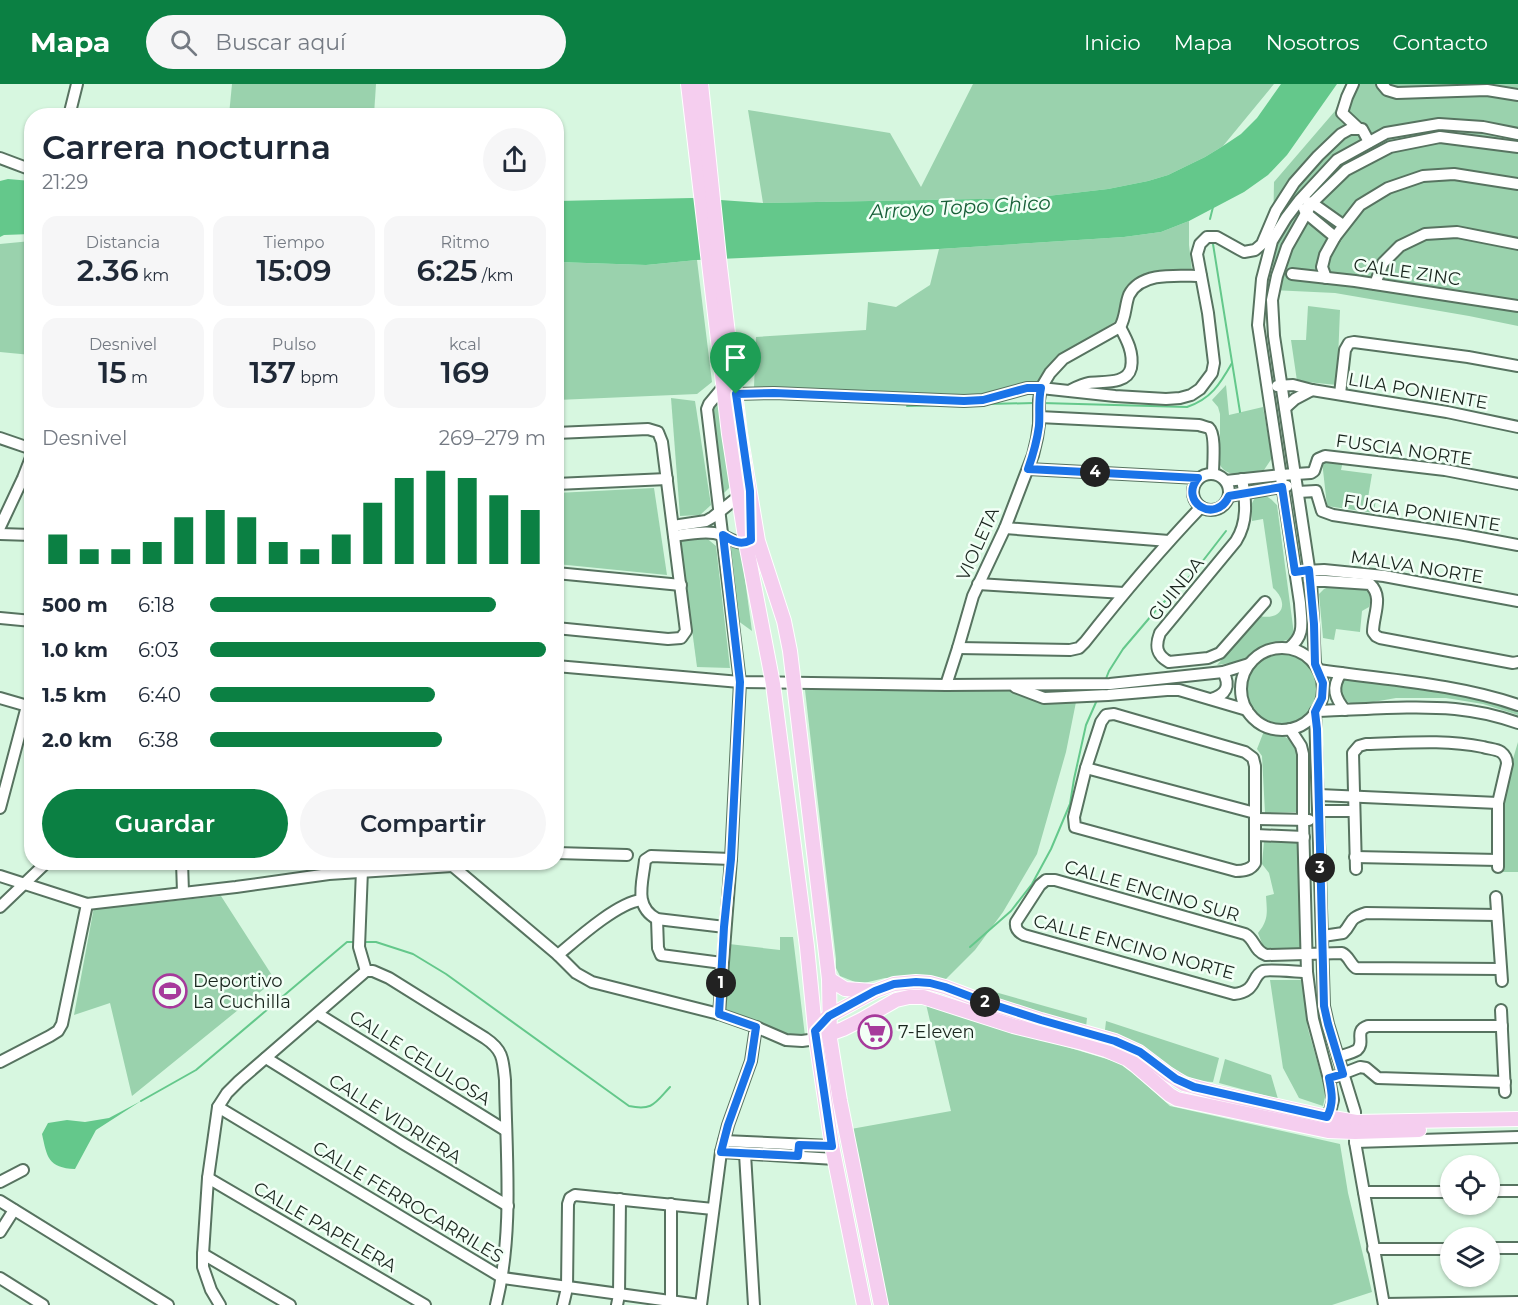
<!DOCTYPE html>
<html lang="es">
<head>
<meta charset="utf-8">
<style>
  :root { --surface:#fff; --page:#f6f6f7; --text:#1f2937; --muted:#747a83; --accent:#0b8043 }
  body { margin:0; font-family:Montserrat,sans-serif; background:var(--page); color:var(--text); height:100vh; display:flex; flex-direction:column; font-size:22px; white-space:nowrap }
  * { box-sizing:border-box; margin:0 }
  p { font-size:20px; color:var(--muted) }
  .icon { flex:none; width:33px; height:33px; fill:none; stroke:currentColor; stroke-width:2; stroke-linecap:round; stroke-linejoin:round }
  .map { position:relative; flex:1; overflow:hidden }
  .panel { position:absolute; left:24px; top:24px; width:540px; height:762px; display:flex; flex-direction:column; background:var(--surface); border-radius:24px; box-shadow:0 2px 4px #0004 }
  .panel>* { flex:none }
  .tools { position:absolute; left:1440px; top:1071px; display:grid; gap:12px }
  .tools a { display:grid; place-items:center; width:60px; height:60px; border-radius:50%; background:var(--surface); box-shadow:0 2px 4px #0004; font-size:30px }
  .pin { position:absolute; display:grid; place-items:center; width:51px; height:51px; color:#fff; margin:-62px -26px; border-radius:50% 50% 50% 0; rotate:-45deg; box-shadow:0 0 6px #0007 }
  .pin .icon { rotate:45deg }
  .km { position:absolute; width:30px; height:30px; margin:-15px; border-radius:50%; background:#222; color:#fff; font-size:16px; line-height:30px; text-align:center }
  .round { display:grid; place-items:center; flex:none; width:63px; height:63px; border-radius:32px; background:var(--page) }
  .overview { display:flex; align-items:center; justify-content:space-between; height:102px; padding:0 18px }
  h1 { font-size:33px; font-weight:600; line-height:45px }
  .figures { display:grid; grid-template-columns:repeat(3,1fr); gap:9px; height:102px; padding:6px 18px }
  .figures div { display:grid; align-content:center; border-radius:15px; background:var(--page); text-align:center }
  .figures b { font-size:30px; font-weight:600 }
  .figures small { font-size:16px; font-weight:400 }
  .figures p { font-size:16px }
  .chart { height:168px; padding:12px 18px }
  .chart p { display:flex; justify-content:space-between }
  .chart svg { width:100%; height:108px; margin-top:6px; stroke:var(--accent); stroke-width:6 }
  .primary-button { display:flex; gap:12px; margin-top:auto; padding:12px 18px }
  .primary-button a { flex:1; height:69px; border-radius:36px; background:var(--accent); color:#fff; font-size:24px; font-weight:600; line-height:69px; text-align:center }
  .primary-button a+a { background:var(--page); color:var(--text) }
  ul { padding:0 18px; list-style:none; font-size:20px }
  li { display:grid; grid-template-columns:96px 72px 1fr; align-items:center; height:45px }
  li i { height:15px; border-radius:8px; background:var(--accent) }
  header { display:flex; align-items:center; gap:36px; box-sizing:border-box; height:84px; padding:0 30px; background:var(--accent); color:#fff }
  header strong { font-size:28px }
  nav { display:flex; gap:33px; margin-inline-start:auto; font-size:21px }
  .search { width:420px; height:54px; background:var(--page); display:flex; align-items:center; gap:15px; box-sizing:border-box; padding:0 21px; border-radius:33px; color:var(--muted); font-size:22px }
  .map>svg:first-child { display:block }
</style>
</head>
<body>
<header>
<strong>Mapa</strong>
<div class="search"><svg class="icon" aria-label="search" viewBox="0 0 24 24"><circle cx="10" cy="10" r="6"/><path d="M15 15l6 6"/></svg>Buscar aquí</div>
<nav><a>Inicio</a><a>Mapa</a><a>Nosotros</a><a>Contacto</a></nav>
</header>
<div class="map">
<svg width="1518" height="1221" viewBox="0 0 1518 1221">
  <rect width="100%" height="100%" fill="#d7f7e0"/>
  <g fill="#9ad2ad">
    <polygon points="232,0 376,0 374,31 229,31"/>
    <polygon points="973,0 1274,0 1223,62 1205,73 1168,91 1148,97 1108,105 1030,114 763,119 748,26 890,49 921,103"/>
    <polygon points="1347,0 1518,0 1518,242 1469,232 1335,209 1272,206 1274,98 1335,27"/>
    <polygon points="1189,137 1189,161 1192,186 1147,189 1127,205 1116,237 1073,264 1039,298 983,311 754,303 756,253 866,246 868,218 896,223 930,201 939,165 1124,153 1161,148"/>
    <polygon points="31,157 31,271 0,268 0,160"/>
    <polygon points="697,176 712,298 697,310 557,316 556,178 646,181"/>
    <polygon points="1308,222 1340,226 1337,301 1297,297 1291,256 1306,256"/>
    <path d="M1226 301 1229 331 1263 323 1272 374 1264 386C1249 388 1228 396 1220 381V330L1218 323 1212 316Z"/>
    <polygon points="671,314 695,317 711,421 700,431 680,432"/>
    <polygon points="720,315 732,401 722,411 709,323"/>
    <polygon points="1322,377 1343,377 1341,386 1372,390 1368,414 1376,415 1374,429 1327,422"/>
    <polygon points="654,404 667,491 557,480 557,409"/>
    <path d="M1258 411C1268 411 1271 415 1277 421L1294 550 1290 555 1260 564 1252 569 1244 577 1217 581 1260 532C1282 537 1290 519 1273 504L1263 435 1252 437C1251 426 1249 419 1258 411Z"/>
    <polygon points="704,452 716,462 730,584 697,583 680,456"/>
    <polygon points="726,462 741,466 752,547 734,534"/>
    <polygon points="1333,501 1362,504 1368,506 1371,514 1369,523 1362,527 1360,548 1336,545 1334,556 1323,554 1319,510 1324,505"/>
    <circle cx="1283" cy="605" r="36"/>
    <polygon points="1351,593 1476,612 1518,624 1518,631 1483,620 1446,614 1396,614 1356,621 1343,616 1339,603 1344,596"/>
    <polygon points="805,606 1016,607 1076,618 1066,668 1037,770 1003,828 975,866 945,896 885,894 860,900 840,892 836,884 836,875"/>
    <polygon points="1264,647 1279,650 1293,657 1299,672 1297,695 1297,728 1265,729 1262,672 1257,665"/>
    <polygon points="1518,658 1518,788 1501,788 1502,759 1501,723 1510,685"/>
    <path d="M1264 757 1300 758 1302 867H1265L1258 849C1269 836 1267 828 1266 812L1274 810 1269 789 1262 780Z"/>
    <polygon points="221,812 275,896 132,1012 110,919 74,931 94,823 107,824"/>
    <polygon points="780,853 793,853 805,952 782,949 724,926 729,860 780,866"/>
    <polygon points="1270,896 1302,896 1308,945 1326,1009 1323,1022 1299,1014 1283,984"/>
    <polygon points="995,908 1087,934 1086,943 991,913"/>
    <polygon points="926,920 1123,980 1170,1022 1340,1060 1348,1109 1372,1208 1332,1221 888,1221 851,1045 951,1027"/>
    <polygon points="1106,937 1219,974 1213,998 1197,997 1169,983 1141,962 1118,950 1105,946"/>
    <polygon points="1225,975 1271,991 1278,1015 1219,999"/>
  </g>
  <g fill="#64c88b">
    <polygon points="1281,0 1337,0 1287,71 1268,91 1244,108 1189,137 1161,148 1124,153 939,165 697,176 646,181 557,178 557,117 692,114 763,119 1030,114 1108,105 1148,97 1168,91 1205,73 1223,62 1241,50 1257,34"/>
    <polygon points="8,95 31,97 31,150 4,151 0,153 0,97"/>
    <path d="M141 1017 96 1046 75 1085C48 1084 47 1073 42 1050L48 1039 67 1036 85 1038 109 1034Z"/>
  </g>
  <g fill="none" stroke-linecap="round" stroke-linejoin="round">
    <g stroke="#64c88b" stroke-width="2">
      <polyline points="1210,135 1213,123"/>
      <polyline points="1213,160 1240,328"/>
      <path d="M1042 319 1187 323C1211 315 1220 300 1232 279"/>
      <polyline points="987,320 1034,319"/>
      <polyline points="907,322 943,321"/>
      <polyline points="1105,597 1109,587 1123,565 1157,525 1195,487 1226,447"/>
      <path d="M362 858H376L413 870 446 890 629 1022C653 1027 655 1019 670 1003"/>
      <polyline points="970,863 1011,827 1032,800 1051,765 1070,720 1074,695 1086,641 1097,616"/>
      <polyline points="141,1017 196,986 347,858 356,858"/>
    </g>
    <defs>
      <g id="minor">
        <polyline points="1353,0 1347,13 1342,29 1358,44"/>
        <polyline points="1382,0 1387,6 1397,9 1487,6 1518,11"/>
        <polyline points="69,32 77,0"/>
        <polyline points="0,74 32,86"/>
        <polyline points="1308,118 1312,119 1343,141"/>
        <polyline points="1304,125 1306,129 1335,153"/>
        <polyline points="1292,190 1355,197 1518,222"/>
        <polyline points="1326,194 1322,183 1325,171 1335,153 1360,121 1388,104 1423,92 1454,90 1518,100"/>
        <polyline points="1375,200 1383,179 1400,162 1425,150 1457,148 1518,160"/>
        <polyline points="1277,302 1293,301 1312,306 1447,328 1518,343"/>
        <path d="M1071 306C1077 303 1083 300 1089 299 1102 297 1127 301 1131 284 1134 269 1127 256 1120 243"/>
        <polyline points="736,310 774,309 964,317 983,316 1027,304 1041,304 1115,312 1166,315 1180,314 1191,311 1200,305 1212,289 1214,279 1208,229 1197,170 1200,160 1207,153 1217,153 1244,168 1255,166 1262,160 1276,127 1294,99 1318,72 1341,50 1350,45 1362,45 1369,58"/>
        <polyline points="1340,310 1345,266 1349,259 1354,258 1468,273 1518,282"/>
        <polyline points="1285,324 1295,315 1312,306"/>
        <path d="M1039 333 1199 341C1202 342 1206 343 1209 344 1216 350 1213 380 1213 389"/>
        <polyline points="556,349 648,345 658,348 662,358 686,547 681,554 668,555 556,544"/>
        <polyline points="0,354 32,365"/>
        <polyline points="1028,385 1198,394"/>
        <circle cx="1211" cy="408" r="18"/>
        <path d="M1242 395C1246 417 1248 438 1236 457L1160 549C1155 562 1156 571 1169 578L1208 574 1220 569 1265 518"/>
        <polyline points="1226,397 1281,391 1311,389 1314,387 1318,375 1325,372 1445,386 1518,400"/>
        <polyline points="556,400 667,395"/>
        <polyline points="1298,408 1316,407 1322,427 1333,431 1459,450 1518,461"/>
        <polyline points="1229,412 1287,402"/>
        <polyline points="673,442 706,437 713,433 739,412"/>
        <polyline points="0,443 23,394 32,371"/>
        <polyline points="1005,444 1169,457"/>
        <polyline points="0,450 32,451"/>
        <path d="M674 452C687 450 701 447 714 449 728 451 737 464 751 456"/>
        <polyline points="1305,487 1324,486 1384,492 1518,517"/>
        <polyline points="556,489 681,501"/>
        <path d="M1311 497H1325L1370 500C1384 513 1373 531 1373 548L1376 552 1380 554 1513 579 1518 578"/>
        <polyline points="978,500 1124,509"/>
        <polyline points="0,534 32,537"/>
        <path d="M958 564 1070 566 1079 564 1085 558C1122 511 1160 466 1201 423"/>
        <path d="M1289 564C1306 551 1301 538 1300 519L1258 241 1262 195 1272 157 1286 134 1299 117 1337 76 1386 49 1439 40 1483 43 1518 50"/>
        <circle cx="1282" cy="605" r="41"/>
        <polyline points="1315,580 1311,497 1274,252 1272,216 1277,192 1287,163 1312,119 1346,86 1390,63 1440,53 1518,63"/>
        <polyline points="556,582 740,598 946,601 1110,600 1223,588 1249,580"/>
        <path d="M1319 586C1386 596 1453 599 1518 621"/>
        <path d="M1341 589C1331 604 1335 614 1345 626"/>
        <path d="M946 601 958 564 973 512 1005 444 1033 371 1037 354 1039 340V316L1041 304 1050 289 1063 275 1120 243C1126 233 1125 221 1129 211 1141 187 1179 192 1201 192"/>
        <polyline points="1015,603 1044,614 1108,611 1167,606 1179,606 1247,626"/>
        <polyline points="0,614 31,623"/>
        <path d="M1211 615C1226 611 1231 602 1223 588"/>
        <path d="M1316 627C1362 626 1409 621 1455 625 1477 627 1498 632 1518 639"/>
        <polyline points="1315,628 1324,922 1328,940 1355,1028 1355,1058 1384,1221"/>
        <path d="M1114 630 1245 668 1253 674 1255 682V779C1251 786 1244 787 1236 787L1075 743 1074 733 1086 684 1101 638 1106 631Z"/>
        <polyline points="1290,645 1301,662 1303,670 1303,736 1307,888 1313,935 1329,995 1333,1016 1331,1024 1327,1033"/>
        <polyline points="1086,684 1255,729"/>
        <polyline points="1319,711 1498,719"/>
        <polyline points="0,724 27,622"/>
        <polyline points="1319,727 1353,727"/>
        <polyline points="1256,735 1309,736"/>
        <polyline points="1256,751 1304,753"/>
        <polyline points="556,769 627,771"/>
        <polyline points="1355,773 1498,776"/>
        <polyline points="182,778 183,808"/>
        <polyline points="449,779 558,871 576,889 592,898 719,930 756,943 786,956 802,957 816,955"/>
        <path d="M1356 785 1353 669 1359 662 1366 660C1405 659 1444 655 1483 663 1489 665 1496 665 1501 668 1505 671 1507 675 1507 680L1498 719V783"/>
        <polyline points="362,786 359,863 366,887"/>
        <polyline points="0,792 87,820 236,803 329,790 452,782"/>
        <polyline points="1496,813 1502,897"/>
        <polyline points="0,823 47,778"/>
        <polyline points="657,835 658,864 661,871 722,879"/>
        <path d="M725 843 657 835C633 822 643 798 645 776L651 772 731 775"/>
        <path d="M1323 852 1343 849C1354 838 1347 835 1366 829L1497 831"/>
        <path d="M558 871C577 855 617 819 641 816"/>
        <path d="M366 887H373L389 894 485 954C503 966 503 975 505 996 506 1071 514 1148 496 1221"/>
        <path d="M1307 888C1300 888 1268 885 1263 887 1251 892 1258 907 1234 910L1024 851C1018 848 1015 845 1016 838L1040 801 1046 796H1055L1245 850C1255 855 1254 867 1266 871L1342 869C1349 872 1350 880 1356 884L1501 885"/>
        <polyline points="1501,926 1505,1008"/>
        <polyline points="318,930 505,1046"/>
        <polyline points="719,930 731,775 740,598 707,325 709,320 724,302"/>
        <path d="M1338 973C1344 971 1352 969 1357 966 1366 958 1353 947 1368 942H1502"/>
        <polyline points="266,974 404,1060 508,1122"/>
        <polyline points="0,978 50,952 58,947 62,940 87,820"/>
        <polyline points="1329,995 1360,983 1366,984 1378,994 1505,998"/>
        <polyline points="218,1023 503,1194 699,1221"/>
        <polyline points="724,1057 832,1062"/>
        <polyline points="1355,1058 1518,1053"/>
        <polyline points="721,1068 835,1075"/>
        <polyline points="745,1070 754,1221"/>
        <polyline points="208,1094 425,1221"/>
        <polyline points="0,1098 23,1086"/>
        <polyline points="1490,1107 1518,1107"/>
        <polyline points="1364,1108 1450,1108"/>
        <polyline points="0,1117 168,1221"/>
        <polyline points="0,1148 14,1126"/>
        <polyline points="1490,1164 1518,1164"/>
        <polyline points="1373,1165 1450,1165"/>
        <polyline points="203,1170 290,1221"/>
        <polyline points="0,1194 43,1221"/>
        <polyline points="1384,1220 1518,1218"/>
        <polyline points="220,1221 211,1206 203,1183 203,1170 208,1094 218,1023 227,1009 239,997 366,887"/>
        <polyline points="563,1221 567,1204 568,1120 570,1114 575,1111 713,1125"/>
        <polyline points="617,1221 619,1211 620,1115"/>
        <polyline points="671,1221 671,1120"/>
        <polyline points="701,1221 721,1068 728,1041 751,977 756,943"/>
      </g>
      <g id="major">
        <polyline points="688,0 729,350 746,459 773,600 807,863 816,955 832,1062 864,1221"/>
        <polyline points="701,0 720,183 740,349 758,457 784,537 790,567 829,895 830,955 840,1017 881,1221"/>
        <polyline points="829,895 845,905 873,907"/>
        <polyline points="823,937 829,932 875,907 894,900 916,898 930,899 945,903 982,917 1041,936 1115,957 1139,968 1168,990 1184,1000 1214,1008 1327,1033 1356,1038 1518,1035"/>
        <polyline points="824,952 843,945 861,936 896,916 909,913 923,913 1013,942 1083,959 1106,966 1127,975 1135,981 1170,1011 1177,1015 1328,1047 1355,1048 1419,1046"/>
      </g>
    </defs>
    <use href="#minor" stroke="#577360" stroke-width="14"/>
    <use href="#major" stroke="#fff" stroke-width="16"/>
    <use href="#minor" stroke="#fff" stroke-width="10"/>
    <use href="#major" stroke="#f5ceef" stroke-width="14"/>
  </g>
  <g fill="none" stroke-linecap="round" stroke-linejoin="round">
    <defs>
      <path id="route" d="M1027 304H1041C1038 317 1040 329 1039 342 1037 357 1033 371 1028 385L1198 394C1178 418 1216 441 1229 412L1282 403 1295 488 1309 486 1314 540 1315 580 1323 599 1322 614 1315 628 1317 645 1324 922 1328 940 1343 990 1329 994C1332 1009 1334 1019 1327 1033L1194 1003 1176 995 1140 968 1115 957 1041 936 982 917 945 903 930 899 916 898 894 900 875 907 829 932 815 947 832 1062 799 1061 798 1072 721 1068 728 1041 751 977 756 943 719 930 724 843 731 775 740 598 723 451C733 457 740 462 751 456L750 407 736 310 774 309 964 317 983 316Z"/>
    </defs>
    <use href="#route" stroke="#fff" stroke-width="12"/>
    <use href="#route" stroke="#1a73e8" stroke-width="8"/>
  </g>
  <defs>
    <symbol id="stadium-ring" viewBox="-11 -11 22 22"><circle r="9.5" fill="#f2fff6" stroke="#a63a9b" stroke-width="1.5"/><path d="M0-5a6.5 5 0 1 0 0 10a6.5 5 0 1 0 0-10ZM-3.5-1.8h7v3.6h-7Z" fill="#a63a9b"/></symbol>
    <symbol id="supermarket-ring" viewBox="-11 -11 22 22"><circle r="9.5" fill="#f2fff6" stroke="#a63a9b" stroke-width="1.5"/><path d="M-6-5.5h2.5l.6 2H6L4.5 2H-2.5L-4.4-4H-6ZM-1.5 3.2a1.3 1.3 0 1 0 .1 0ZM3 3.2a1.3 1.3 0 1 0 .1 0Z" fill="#a63a9b"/></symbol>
  </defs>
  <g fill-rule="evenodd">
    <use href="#stadium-ring" x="151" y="888" width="38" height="38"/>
    <use href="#supermarket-ring" x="856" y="929" width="38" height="38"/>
  </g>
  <g text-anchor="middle" stroke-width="5" stroke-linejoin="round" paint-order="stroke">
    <g font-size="18" fill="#1a261e" stroke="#f2fff6">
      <text transform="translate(1407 188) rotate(8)" y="6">CALLE ZINC</text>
      <text transform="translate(1418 307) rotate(10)" y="6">LILA PONIENTE</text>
      <text transform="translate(1404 366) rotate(8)" y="6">FUSCIA NORTE</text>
      <text transform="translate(1422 429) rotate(9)" y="6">FUCIA PONIENTE</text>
      <text transform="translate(978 460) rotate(-66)" y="6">VIOLETA</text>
      <text transform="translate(1417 483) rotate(9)" y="6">MALVA NORTE</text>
      <text transform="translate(1176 505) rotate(-51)" y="6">GUINDA</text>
      <text transform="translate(1152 807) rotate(16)" y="6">CALLE ENCINO SUR</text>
      <text transform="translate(1134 863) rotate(15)" y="6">CALLE ENCINO NORTE</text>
      <text transform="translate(420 974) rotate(32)" y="6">CALLE CELULOSA</text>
      <text transform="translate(395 1035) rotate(32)" y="6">CALLE VIDRIERA</text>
      <text transform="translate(408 1118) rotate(31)" y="6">CALLE FERROCARRILES</text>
      <text transform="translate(325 1143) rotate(30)" y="6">CALLE PAPELERA</text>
    </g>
    <g font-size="18" fill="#1a261e" stroke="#f2fff6" text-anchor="start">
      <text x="193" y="903">Deportivo<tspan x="193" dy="21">La Cuchilla</tspan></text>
      <text x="898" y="954">7-Eleven</text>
    </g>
    <g font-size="20" font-style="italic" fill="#175f38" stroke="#f2fff6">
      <text transform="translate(960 123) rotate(-3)" y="7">Arroyo Topo Chico</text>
    </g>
  </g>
</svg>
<div class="tools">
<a><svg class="icon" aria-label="locate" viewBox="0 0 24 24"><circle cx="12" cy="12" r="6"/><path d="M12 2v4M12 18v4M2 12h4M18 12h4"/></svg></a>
<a><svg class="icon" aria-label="layers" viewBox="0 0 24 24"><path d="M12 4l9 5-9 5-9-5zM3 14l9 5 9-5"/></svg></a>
</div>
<div class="pin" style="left:736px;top:310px;background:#1e9e55"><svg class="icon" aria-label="arrive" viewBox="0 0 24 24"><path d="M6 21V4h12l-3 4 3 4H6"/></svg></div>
<b class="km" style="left:721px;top:899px">1</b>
<b class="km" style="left:985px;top:918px">2</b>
<b class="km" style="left:1320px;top:784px">3</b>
<b class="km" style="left:1095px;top:388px">4</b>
<section class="panel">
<div class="overview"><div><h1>Carrera nocturna</h1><p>21:29</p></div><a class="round"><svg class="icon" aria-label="share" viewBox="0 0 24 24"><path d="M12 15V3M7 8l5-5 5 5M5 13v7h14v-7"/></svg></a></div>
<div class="figures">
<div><p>Distancia</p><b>2.36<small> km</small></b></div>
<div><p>Tiempo</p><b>15:09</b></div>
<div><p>Ritmo</p><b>6:25<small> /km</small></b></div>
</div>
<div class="figures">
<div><p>Desnivel</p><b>15<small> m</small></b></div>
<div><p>Pulso</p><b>137<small> bpm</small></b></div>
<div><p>kcal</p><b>169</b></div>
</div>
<div class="chart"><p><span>Desnivel</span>269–279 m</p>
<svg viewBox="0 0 160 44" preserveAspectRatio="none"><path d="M5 44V32M15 44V38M25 44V38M35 44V35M45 44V25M55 44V22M65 44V25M75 44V35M85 44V38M95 44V32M105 44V19M115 44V9M125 44V6M135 44V9M145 44V16M155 44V22"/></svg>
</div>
<ul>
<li><b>500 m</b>6:18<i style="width:85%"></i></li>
<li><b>1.0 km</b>6:03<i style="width:100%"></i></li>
<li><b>1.5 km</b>6:40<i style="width:67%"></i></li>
<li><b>2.0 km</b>6:38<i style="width:69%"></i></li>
</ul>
<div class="primary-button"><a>Guardar</a><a>Compartir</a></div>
</section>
</div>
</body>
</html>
